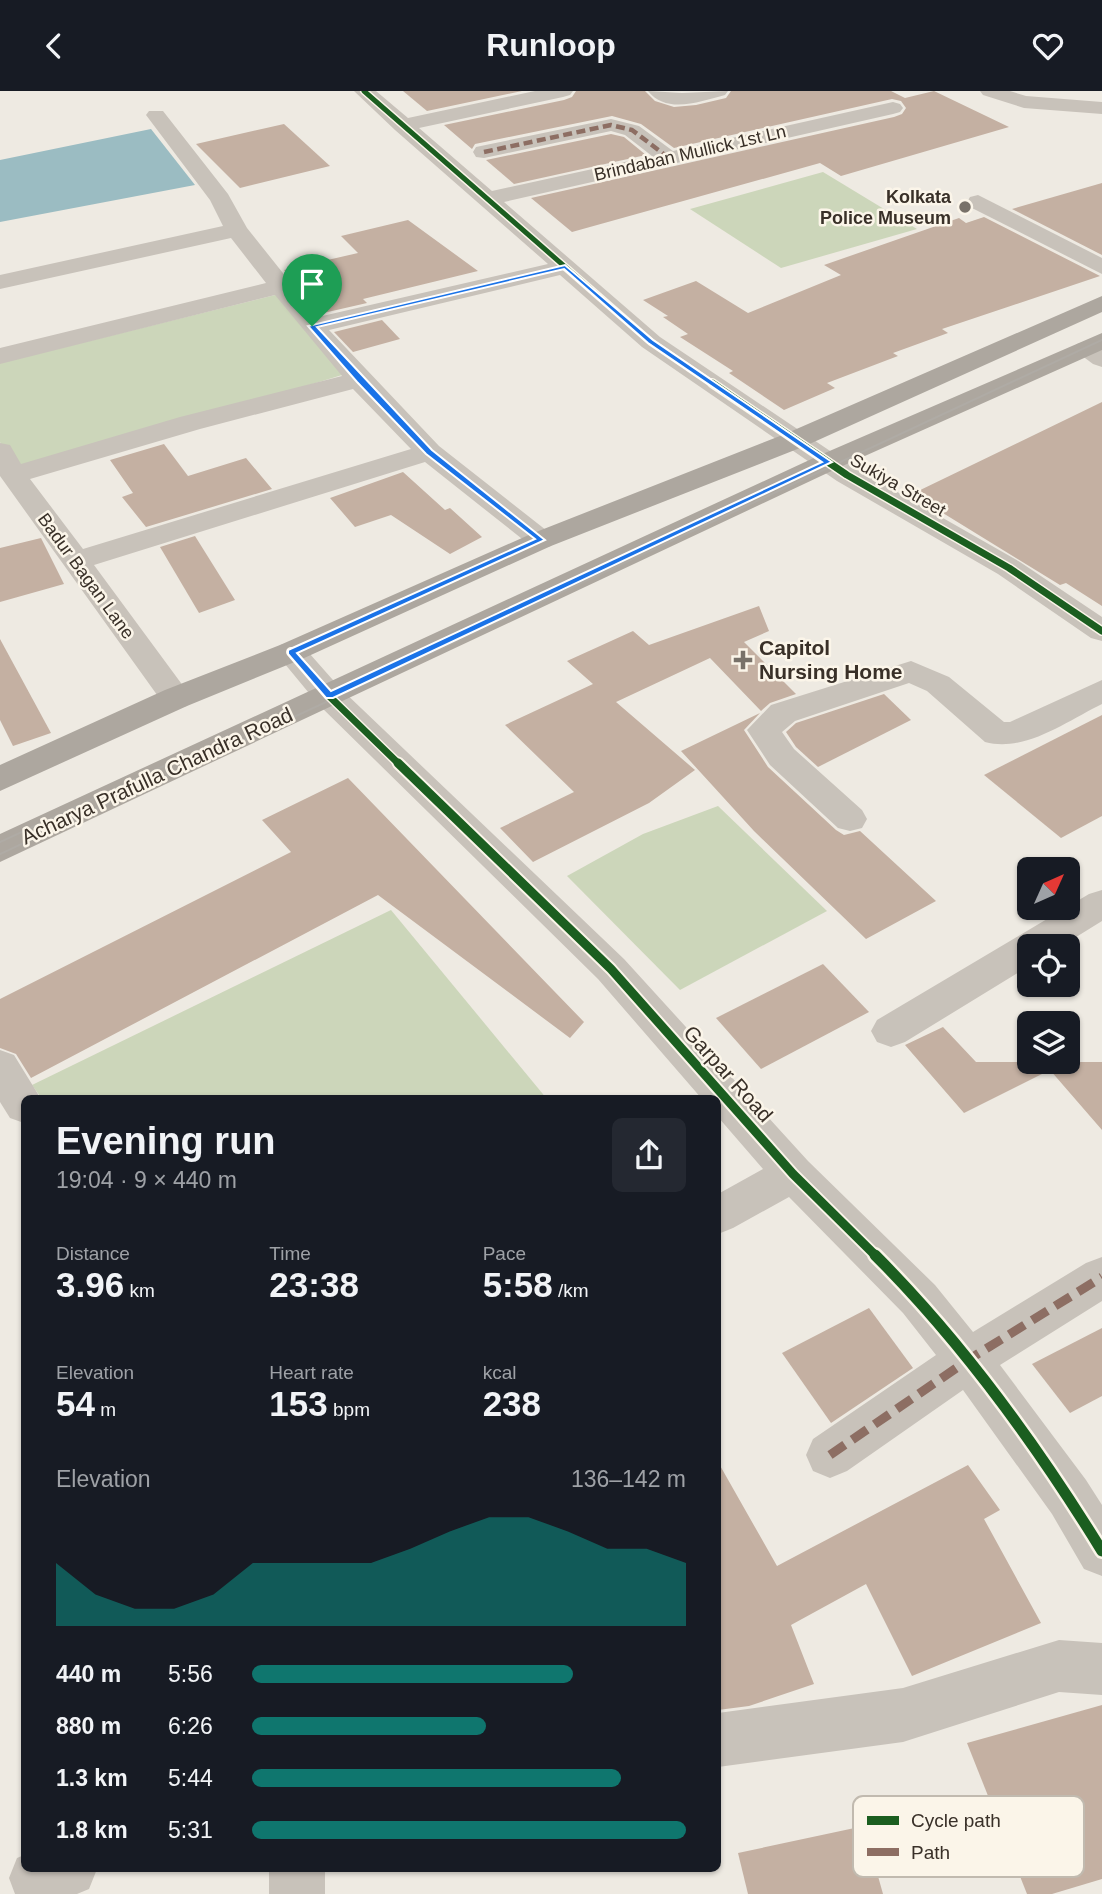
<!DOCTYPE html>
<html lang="en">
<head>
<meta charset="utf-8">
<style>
  :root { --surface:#171b24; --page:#242831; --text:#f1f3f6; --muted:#9ea1a6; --accent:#0f766e }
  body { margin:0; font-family:Helvetica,sans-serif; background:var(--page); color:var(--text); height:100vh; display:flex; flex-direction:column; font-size:26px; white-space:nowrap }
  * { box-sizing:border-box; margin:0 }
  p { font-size:23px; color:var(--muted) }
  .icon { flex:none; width:38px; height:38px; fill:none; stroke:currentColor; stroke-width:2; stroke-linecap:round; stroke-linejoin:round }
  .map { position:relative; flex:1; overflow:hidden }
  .drawer { position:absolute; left:21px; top:1004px; width:700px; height:777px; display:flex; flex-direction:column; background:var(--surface); border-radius:10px; box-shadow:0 2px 5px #0004 }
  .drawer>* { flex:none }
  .needle { width:46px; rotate:45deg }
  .fabs { position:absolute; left:1017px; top:766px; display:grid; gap:14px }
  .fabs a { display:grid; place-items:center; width:63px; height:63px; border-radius:10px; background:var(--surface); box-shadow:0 2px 5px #0004; font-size:35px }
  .pin { position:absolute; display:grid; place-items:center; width:60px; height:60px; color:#fff; margin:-72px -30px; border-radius:50% 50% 50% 0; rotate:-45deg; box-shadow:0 0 7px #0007 }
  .pin .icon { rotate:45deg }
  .round { display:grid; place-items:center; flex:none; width:74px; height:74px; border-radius:10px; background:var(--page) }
  .head { display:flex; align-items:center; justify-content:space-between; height:119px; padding:0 35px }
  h1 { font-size:38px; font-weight:800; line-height:52px }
  .metrics { display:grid; grid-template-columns:repeat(3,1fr); gap:10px; height:119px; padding:7px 35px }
  .metrics div { display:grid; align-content:center }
  .metrics b { font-size:35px; font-weight:800 }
  .metrics small { font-size:19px; font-weight:400 }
  .metrics p { font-size:19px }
  .chart { height:196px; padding:14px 35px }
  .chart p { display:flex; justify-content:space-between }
  .chart svg { width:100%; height:126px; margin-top:7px; fill:var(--accent); opacity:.7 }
  ul { padding:0 35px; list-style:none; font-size:23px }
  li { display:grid; grid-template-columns:112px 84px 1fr; align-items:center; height:52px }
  li i { height:18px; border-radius:9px; background:var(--accent) }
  header { display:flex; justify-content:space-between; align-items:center; height:91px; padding:0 35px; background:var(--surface); font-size:32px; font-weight:800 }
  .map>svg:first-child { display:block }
</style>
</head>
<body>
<header><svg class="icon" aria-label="back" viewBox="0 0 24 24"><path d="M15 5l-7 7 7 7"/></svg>Runloop<svg class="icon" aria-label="heart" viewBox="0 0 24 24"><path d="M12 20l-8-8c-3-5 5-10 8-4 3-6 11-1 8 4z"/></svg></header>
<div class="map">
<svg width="1102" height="1803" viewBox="0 0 1102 1803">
  <rect width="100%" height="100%" fill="#eeeae2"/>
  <g fill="#ccd6ba">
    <polygon points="823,81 917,138 781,177 690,118"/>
    <polygon points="287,201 352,281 13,384 0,351 0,272"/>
    <polygon points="718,715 827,820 680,899 567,785 643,743"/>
    <polygon points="391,819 547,1008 42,1008 32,994"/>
  </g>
  <polygon fill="#9bbcc2" points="151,38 195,94 0,131 0,69"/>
  <g fill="#c4b0a2">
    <polygon points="403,0 522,0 427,20"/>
    <polygon points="576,0 645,0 655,10 674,16 696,14 726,7 731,0 891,0 905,7 934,0 1009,36 841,85 820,72 572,141 531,107 894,26 902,23 906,17 901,10 892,8 674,57 641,33 612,25 475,53 472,58 444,34 564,9 572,6"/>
    <polygon points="284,33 330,75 240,97 196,53"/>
    <polygon points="611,43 624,46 646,64 514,93 486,69"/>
    <polygon points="1102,92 1102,164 1012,118"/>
    <polygon points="984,126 1100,185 942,238 948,242 893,262 898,265 827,292 835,297 784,319 729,282 733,280 680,246 688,243 663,226 668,225 643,209 696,190 748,222 841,184 824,174 959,127 966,132"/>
    <polygon points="408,129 478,180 363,208 367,212 319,223 284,179 358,162 341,145"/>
    <polygon points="382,229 400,248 353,261 334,241"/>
    <polygon points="1102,311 1102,515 1066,492 1060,494 912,403"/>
    <polygon points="164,353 188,385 246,367 272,398 146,436 122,406 133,402 110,369"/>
    <polygon points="403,381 445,419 450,417 482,446 450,463 391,424 355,436 330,407"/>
    <polygon points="195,445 235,509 199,522 160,456"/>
    <polygon points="41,447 64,493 0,511 0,457"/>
    <polygon points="759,515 769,540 744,551 796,603 770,612 761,620 710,567 616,611 695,679 649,712 533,771 500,737 574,701 505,634 593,593 567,570 633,540 649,554"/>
    <polygon points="0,548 51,642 13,655 0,629"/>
    <polygon points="884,603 911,629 818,676 796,656 786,641 796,632"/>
    <polygon points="760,622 744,639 768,676 836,739 844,744 860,740 936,810 866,848 754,740 681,660"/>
    <polygon points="1102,624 1102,725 1061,747 984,684"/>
    <polygon points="348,687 584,931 570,947 378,804 31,987 16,963 0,957 0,908 291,761 262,729"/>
    <polygon points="823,873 869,921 761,978 716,927"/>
    <polygon points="943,936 976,971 1102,971 1102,1039 1050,979 964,1022 905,954"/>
    <polygon points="869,1217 913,1277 831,1332 782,1262"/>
    <polygon points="1102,1237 1102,1305 1070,1322 1032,1273"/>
    <polygon points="718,1371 777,1475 968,1374 1000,1419 984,1428 1041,1532 912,1585 866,1493 791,1534 814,1593 749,1615 718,1619"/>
    <polygon points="1102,1614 1102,1788 1052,1803 1027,1803 967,1652"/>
    <polygon points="864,1735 883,1803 748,1803 738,1762"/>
  </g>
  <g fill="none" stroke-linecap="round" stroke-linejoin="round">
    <g fill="#c8c2ba" fill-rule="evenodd">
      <path d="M354 0H376L408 27 535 0H573L570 4 563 6 419 37 492 100 652 65 625 44 611 40 484 67 476 66 473 61 476 56 611 28 639 35 673 60 893 11 900 13 903 17 900 21 893 23 504 111 660 246 857 378 1020 471 1102 526V550L1091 547 998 483 837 390 642 256 560 184 329 239 439 355 551 443 556 449 551 455 541 458 531 455 425 371 94 474 192 607 187 615 176 618 165 615 0 385V352L10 354 21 373 180 326 342 285 275 204 0 273V257L266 192 231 147 0 198V184L223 135 210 109 146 24 149 20H163L228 103 247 137 318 226 548 173 395 39ZM353 298 411 358 83 458 30 388 200 338Z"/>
      <path d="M648 0 682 2 728 0 725 4C701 10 667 24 648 0Z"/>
      <polygon points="980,0 1010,0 1026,5 1102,11 1102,23 1024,17 983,4"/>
      <polygon points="978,104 1102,167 1102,183 970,116 967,111 970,106"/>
      <polygon points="1086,250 1102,257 1102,276 1093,273 1073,258 1077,253"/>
      <polygon points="291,551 302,554 340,597 624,868 808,1070 935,1194 973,1241 1086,1172 1102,1166 1102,1210 1000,1274 1086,1389 1102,1414 1102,1485 1084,1478 1052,1423 963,1299 847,1380 830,1387 813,1380 806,1364 813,1348 936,1264 903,1222 789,1106 733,1137 718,1143 718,1103 763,1078 718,1026 718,1008 702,1008 598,888 318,613 275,561 280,554"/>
      <path d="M911 570 949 586 1004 631H1010L1102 589V613C1067 630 1025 662 985 651L927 600 909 592 795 630 782 641 794 658 862 719 867 728 862 737 850 740 838 737 770 674 747 639 771 614Z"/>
      <polygon points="1102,799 1102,830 1060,856 1029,856 1029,875 905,951 891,956 877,951 871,940 877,929 1089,803"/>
      <polygon points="0,959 14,964 41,1008 24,1008 24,1032 10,1027 0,1011"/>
      <polygon points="1059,1549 1102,1552 1102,1604 1059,1601 903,1651 718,1676 718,1622 903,1597"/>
      <polygon points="24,1764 24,1778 97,1778 89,1798 77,1803 15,1803 9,1787 17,1767"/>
      <rect x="269" y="1778" width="56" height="25"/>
    </g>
    <g fill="#ada79f" fill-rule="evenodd">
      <polygon points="1102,205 1102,221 805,355 551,455 302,568 187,615 0,700 0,674 165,599 280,554 531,443 785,343"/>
      <polygon points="1102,242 1102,259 838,377 0,771 0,743 818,365"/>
    </g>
    <g stroke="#afaba5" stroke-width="2">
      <polyline points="0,751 181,667"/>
      <polyline points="0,763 1102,249"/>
    </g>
    <polyline stroke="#8d6e63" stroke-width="4.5" stroke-dasharray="9 4.5" stroke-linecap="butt" points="484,61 611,34 632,39 669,67"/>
    <polyline stroke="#8d6e63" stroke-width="9" stroke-dasharray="18 9" stroke-linecap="butt" points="830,1364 968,1269 1102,1186"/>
    <defs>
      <polyline id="cycleway-far3" points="364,0 651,251 714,294"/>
      <g id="cycleway-far2">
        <polyline points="712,292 847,384 1009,477 1102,540"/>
        <polyline points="291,561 329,605 400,674"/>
      </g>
      <polyline id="cycleway-far1" points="398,672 611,878 793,1083 877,1166"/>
      <path id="cycleway" d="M875 1164C962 1251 1038 1356 1102 1460"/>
    </defs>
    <use href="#cycleway-far3" stroke="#fbf5e9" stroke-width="8"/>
    <use href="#cycleway-far2" stroke="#fbf5e9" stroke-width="10"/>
    <use href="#cycleway-far1" stroke="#fbf5e9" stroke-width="13"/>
    <use href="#cycleway" stroke="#fbf5e9" stroke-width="16"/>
    <use href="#cycleway-far3" stroke="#1b5e20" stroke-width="5"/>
    <use href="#cycleway-far2" stroke="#1b5e20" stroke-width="7"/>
    <use href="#cycleway-far1" stroke="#1b5e20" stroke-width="9"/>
    <use href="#cycleway" stroke="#1b5e20" stroke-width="11"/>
  </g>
  <path fill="#1a73e8" stroke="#fff" stroke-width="2" fill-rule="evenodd" d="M565 174 653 249 832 371 333 607H326L288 563V559L535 448 426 363 357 291 308 235ZM564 178 648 252 822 371 331 600 297 562 545 449 432 359 317 236Z"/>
  <g fill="#787169" stroke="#fbf5e9" stroke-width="2.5">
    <circle cx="965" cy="116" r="7"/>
    <path d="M739.5 558.5h7v7h7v7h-7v7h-7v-7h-7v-7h7z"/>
  </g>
  <g text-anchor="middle" stroke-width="5" stroke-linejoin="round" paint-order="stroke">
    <g font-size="18" fill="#393028" stroke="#fbf5e9">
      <text transform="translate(690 62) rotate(-13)" y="6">Brindaban Mullick 1st Ln</text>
      <text transform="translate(898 394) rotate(30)" y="6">Sukiya Street</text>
      <text transform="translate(86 485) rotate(54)" y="6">Badur Bagan Lane</text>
    </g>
    <g font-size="18" font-weight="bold" fill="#393028" stroke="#fbf5e9" text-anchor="end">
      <text x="951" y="112">Kolkata<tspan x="951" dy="21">Police Museum</tspan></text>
    </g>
    <g font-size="21" font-weight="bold" fill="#393028" stroke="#fbf5e9" text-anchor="start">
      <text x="759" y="564">Capitol<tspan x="759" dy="24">Nursing Home</tspan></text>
    </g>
    <g font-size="21" fill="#393028" stroke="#fbf5e9">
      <text transform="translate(157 685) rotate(-25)" y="7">Acharya Prafulla Chandra Road</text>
      <text transform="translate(728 983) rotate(48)" y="7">Garpar Road</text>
    </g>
  </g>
  <rect x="853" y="1705" width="231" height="81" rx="10" fill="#fbf5e9" stroke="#c1baaf" stroke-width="2"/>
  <rect x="867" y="1725" width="32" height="9" fill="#1b5e20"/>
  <rect x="867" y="1757" width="32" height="8" fill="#8d6e63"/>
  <g font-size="19" fill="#393028">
    <text x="911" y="1736">Cycle path</text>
    <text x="911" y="1768">Path</text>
  </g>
</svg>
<div class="fabs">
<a><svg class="needle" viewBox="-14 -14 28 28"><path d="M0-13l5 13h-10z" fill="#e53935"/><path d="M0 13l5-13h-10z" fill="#9ea1a6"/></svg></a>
<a><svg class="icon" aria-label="locate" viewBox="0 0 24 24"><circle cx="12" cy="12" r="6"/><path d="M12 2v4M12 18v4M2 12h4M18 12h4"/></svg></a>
<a><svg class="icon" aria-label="layers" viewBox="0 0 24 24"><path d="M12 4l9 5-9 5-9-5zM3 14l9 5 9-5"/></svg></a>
</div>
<div class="pin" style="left:312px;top:235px;background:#1e9e55"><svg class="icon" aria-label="arrive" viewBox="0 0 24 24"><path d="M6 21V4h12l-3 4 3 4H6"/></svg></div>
<section class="drawer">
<div class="head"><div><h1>Evening run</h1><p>19:04 · 9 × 440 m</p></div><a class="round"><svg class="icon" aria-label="share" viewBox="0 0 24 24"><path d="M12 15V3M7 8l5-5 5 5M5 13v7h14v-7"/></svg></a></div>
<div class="metrics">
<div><p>Distance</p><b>3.96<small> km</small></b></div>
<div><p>Time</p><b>23:38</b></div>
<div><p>Pace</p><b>5:58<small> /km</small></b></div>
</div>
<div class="metrics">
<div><p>Elevation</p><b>54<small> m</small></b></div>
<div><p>Heart rate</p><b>153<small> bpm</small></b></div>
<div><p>kcal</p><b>238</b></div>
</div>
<div class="chart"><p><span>Elevation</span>136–142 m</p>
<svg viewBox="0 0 160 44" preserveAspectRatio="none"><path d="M0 44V22L10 33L20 38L30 38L40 33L50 22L60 22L70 22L80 22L90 17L100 11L110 6L120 6L130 11L140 17L150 17L160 22V44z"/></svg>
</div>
<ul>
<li><b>440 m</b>5:56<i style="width:74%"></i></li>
<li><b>880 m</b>6:26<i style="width:54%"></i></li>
<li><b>1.3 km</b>5:44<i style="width:85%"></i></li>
<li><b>1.8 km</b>5:31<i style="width:100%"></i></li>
</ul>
</section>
</div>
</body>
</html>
